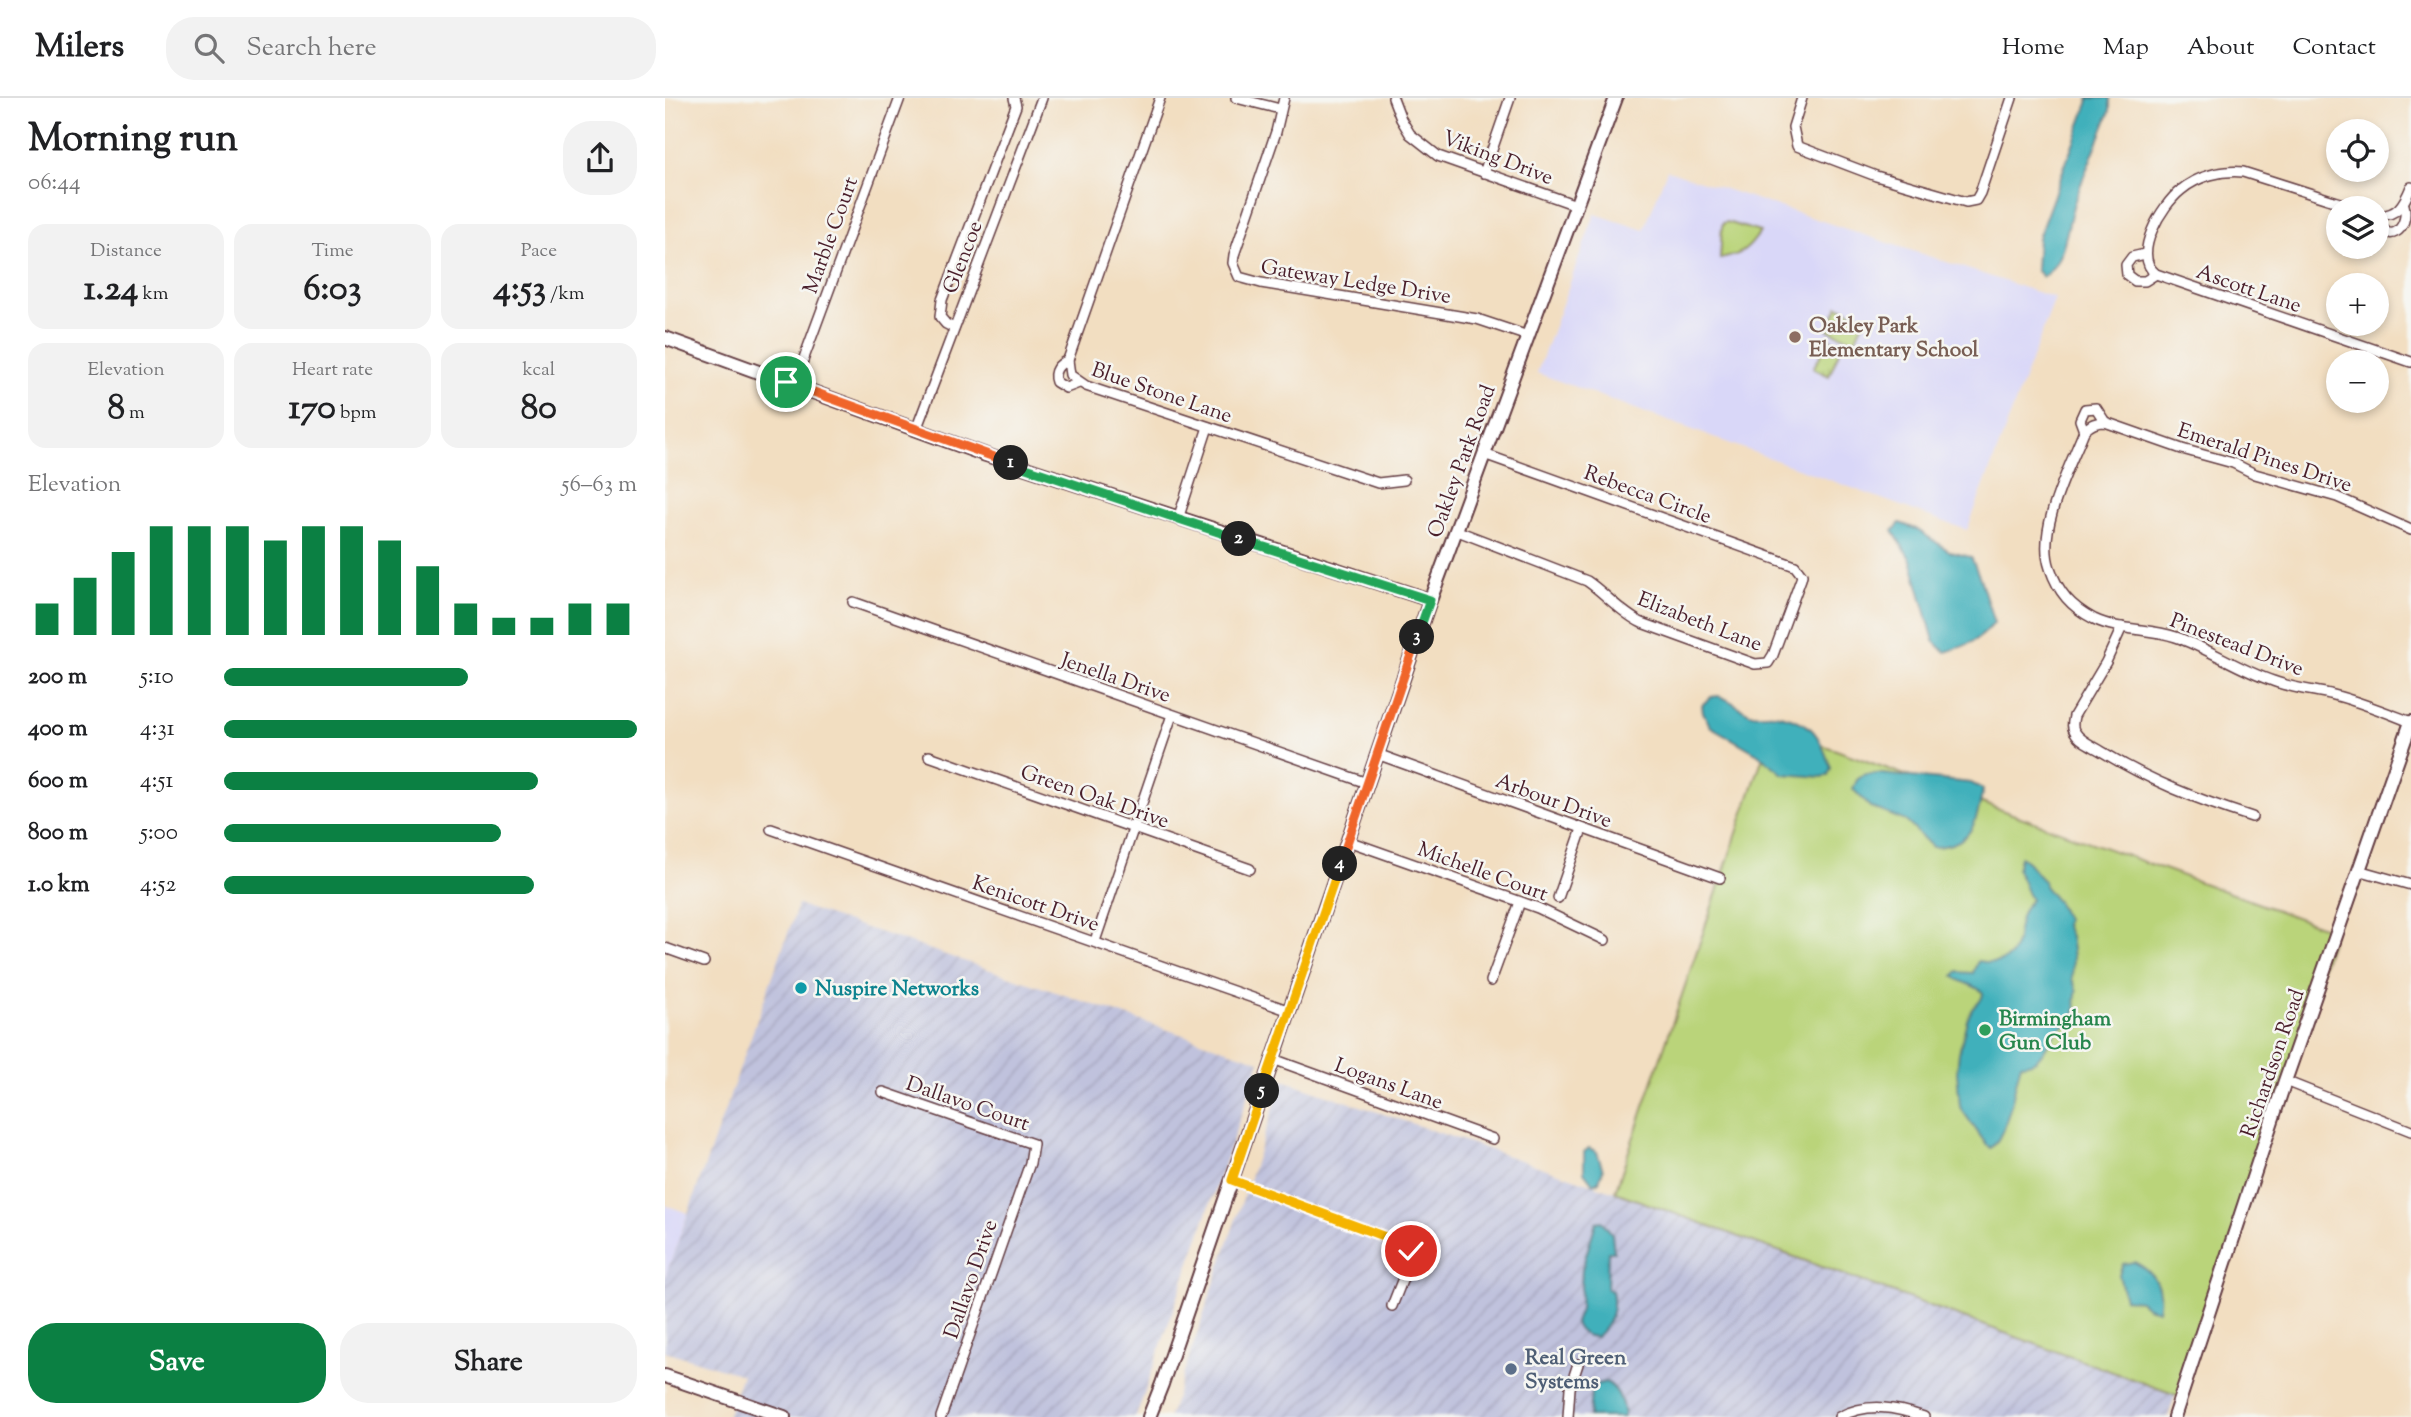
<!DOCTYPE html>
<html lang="en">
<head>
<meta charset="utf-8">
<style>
  :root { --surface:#fff; --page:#f2f2f2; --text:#202124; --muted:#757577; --line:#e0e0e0; --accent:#0b8043 }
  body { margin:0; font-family:"Sorts Mill Goudy",serif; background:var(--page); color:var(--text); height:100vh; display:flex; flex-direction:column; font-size:26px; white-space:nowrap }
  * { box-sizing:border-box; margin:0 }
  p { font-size:23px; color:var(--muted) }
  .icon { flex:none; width:38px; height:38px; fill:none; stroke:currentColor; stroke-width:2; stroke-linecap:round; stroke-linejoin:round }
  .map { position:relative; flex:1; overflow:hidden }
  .details { display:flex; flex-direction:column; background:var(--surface); width:665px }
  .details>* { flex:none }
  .controls { position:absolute; left:1661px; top:21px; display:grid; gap:14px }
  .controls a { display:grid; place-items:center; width:63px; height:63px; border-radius:50%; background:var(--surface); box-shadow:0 4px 10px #0003; font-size:35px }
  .pin { position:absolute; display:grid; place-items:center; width:60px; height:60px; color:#fff; margin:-30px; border:4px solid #fff; border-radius:50%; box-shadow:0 2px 7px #0007 }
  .km { position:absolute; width:35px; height:35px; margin:-18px; border-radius:50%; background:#222; color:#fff; font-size:19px; line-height:35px; text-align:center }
  .round { display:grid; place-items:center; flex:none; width:74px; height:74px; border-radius:28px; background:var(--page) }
  .overview { display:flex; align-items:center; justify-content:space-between; height:119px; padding:0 28px }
  h1 { font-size:38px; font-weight:700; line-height:52px }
  .figures { display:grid; grid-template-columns:repeat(3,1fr); gap:10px; height:119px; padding:7px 28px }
  .figures div { display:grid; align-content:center; border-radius:18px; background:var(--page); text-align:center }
  .figures b { font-size:35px; font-weight:700 }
  .figures small { font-size:19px; font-weight:400 }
  .figures p { font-size:19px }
  .chart { height:196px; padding:14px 28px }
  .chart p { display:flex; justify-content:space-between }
  .chart svg { width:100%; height:126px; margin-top:7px; stroke:var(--accent); stroke-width:6 }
  .button { display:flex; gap:14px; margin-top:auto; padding:14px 28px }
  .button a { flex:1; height:80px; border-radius:28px; background:var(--accent); color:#fff; font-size:28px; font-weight:700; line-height:80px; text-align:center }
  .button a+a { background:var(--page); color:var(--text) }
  ul { padding:0 28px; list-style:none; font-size:23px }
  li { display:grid; grid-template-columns:112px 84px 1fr; align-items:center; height:52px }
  li i { height:18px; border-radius:9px; background:var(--accent) }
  header { display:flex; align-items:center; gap:42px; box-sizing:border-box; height:98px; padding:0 35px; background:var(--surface); border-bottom:2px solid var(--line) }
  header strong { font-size:33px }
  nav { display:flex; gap:38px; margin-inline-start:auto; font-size:24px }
  .search { width:490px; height:63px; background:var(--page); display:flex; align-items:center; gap:18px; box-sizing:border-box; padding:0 24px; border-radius:28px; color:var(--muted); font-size:26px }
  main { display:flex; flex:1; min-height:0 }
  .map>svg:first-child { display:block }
</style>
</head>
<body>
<header>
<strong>Milers</strong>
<div class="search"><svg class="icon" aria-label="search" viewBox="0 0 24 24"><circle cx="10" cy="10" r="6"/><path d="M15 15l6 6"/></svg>Search here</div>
<nav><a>Home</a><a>Map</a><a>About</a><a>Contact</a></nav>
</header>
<main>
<section class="details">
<div class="overview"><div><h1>Morning run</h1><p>06:44</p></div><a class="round"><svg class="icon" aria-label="share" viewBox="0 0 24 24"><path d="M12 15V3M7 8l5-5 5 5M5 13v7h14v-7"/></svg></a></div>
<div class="figures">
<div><p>Distance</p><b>1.24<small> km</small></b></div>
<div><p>Time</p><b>6:03</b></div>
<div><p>Pace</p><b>4:53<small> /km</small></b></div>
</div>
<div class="figures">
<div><p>Elevation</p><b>8<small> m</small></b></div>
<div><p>Heart rate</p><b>170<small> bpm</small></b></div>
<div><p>kcal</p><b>80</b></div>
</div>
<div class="chart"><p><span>Elevation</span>56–63 m</p>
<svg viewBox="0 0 160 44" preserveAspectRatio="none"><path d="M5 44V33M15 44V24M25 44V15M35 44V6M45 44V6M55 44V6M65 44V11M75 44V6M85 44V6M95 44V11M105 44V20M115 44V33M125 44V38M135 44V38M145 44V33M155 44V33"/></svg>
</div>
<ul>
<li><b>200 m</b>5:10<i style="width:59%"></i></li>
<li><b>400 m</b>4:31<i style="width:100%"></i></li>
<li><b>600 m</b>4:51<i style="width:76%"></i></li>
<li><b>800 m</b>5:00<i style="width:67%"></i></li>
<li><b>1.0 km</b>4:52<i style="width:75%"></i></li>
</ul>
<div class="button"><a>Save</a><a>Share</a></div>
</section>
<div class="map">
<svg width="1746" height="1319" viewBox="0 0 1746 1319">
  <defs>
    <pattern id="industrial-furrows" width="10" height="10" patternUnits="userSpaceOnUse" patternTransform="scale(1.75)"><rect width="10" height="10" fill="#c0c2dd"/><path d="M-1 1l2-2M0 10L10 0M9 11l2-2" fill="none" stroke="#a6a6be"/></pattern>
    <pattern id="park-tufts" width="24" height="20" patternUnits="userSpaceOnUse" patternTransform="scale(1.75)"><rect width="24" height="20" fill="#bad47a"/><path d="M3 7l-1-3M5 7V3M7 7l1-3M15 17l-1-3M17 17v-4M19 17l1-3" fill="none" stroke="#a1b66a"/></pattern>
  </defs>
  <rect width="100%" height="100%" fill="#f6f6f2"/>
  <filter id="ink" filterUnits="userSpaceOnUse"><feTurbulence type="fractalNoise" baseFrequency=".0143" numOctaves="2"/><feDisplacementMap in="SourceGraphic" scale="14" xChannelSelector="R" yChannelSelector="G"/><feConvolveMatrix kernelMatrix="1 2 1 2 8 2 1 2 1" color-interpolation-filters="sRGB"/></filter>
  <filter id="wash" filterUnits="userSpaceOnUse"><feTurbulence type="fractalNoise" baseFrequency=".00686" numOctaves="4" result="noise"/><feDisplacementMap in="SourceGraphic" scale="28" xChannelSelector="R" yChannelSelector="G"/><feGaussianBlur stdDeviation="1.57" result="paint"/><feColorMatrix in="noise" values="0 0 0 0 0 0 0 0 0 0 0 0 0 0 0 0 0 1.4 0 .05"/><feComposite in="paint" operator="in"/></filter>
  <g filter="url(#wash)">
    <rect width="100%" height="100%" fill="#f2dec1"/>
    <g fill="#d9d7f8">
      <polygon points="1002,72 1390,200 1302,432 872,275 930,116 979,132"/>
      <polygon points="0,1107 23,1115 0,1180"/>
    </g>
    <g fill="url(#industrial-furrows)">
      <polygon points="133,807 595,963 471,1319 62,1319 77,1277 0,1253 0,1180"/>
      <polygon points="618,982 950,1094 1510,1297 1503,1319 504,1319"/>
    </g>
    <polygon fill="url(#park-tufts)" stroke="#827a52" stroke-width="2" points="1165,241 1177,247 1164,278 1148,270"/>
    <g fill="#bad47a" stroke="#827a52" stroke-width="2">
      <path d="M1062 124 1095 134C1083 152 1077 157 1055 161L1057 129 1058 125Z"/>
      <polygon points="1173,208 1200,220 1190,243 1163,232"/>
      <polygon points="1108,629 1669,833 1514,1298 950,1094"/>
    </g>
    <g fill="#40b0bb" stroke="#456873" stroke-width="2">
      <path d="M1425 0H1445V13C1433 44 1420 74 1409 105 1401 130 1401 162 1378 179L1371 172 1373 140Z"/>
      <path d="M1235 425 1251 431 1286 454 1306 459 1315 480 1329 525C1314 543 1302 548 1280 554L1269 543 1246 462 1228 433Z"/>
      <path d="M1053 598C1067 601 1076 613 1088 616 1095 617 1103 615 1110 616 1150 624 1153 636 1166 670L1163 677 1157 679 1118 676 1093 656 1045 628 1038 614 1037 607 1046 599Z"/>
      <path d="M1200 676H1217L1306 685 1318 691C1311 725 1308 748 1267 749L1241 723 1205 709 1188 691 1192 682Z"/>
      <path d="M1355 759C1366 764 1369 775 1379 783V788L1394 806 1401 822 1400 828 1405 838 1408 859 1407 881 1412 893C1408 903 1414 914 1407 924 1387 930 1385 948 1372 961 1368 965 1361 965 1356 966 1349 988 1343 1036 1326 1050L1321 1046 1295 1009 1292 974 1294 955 1302 922 1307 911 1317 900 1318 895C1310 885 1296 887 1289 878L1292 874 1308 875 1313 863C1368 873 1341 826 1366 802 1360 792 1358 782 1352 772Z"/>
      <polygon points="924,1050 932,1054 938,1072 934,1083 928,1086 919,1074 919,1054"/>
      <path d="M937 1123 947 1136 949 1154H943L942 1191 947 1193C951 1210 945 1228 931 1239 920 1238 914 1235 910 1225L915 1211 917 1171 931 1124Z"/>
      <path d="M1469 1164C1490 1174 1498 1190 1493 1212L1482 1209 1475 1203 1460 1201 1454 1177 1458 1166Z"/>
      <path d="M941 1284C954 1291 958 1305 959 1319H924L926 1295 932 1286Z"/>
    </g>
  </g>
  <g filter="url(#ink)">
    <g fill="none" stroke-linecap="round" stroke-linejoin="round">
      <defs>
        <g id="street">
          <polyline points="495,0 403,262 405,277 421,288 713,385 739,382"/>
          <polyline points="571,0 615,11"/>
          <polyline points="619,0 611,34 569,157 568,165 574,179 596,185 812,221 863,238"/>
          <polyline points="728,0 736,21 745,36 773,58 911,107"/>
          <polyline points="1137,0 1128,29 1132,48 1211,78 1301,104 1311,102 1315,95 1347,0"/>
          <polyline points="819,75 845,0"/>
          <path d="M1691 110 1578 74C1556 72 1533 78 1516 92 1497 107 1466 157 1491 176L1746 264"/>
          <path d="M1712 117C1732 119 1739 106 1746 89"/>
          <path d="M1714 118C1719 151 1746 131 1739 107"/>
          <polyline points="1480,156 1467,159 1461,167 1462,177 1470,183 1480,183 1491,176"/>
          <polyline points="289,230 281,226 275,219 277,202 351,8 349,0"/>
          <path d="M403 262C394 266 387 273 391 284L401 290 414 285"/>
          <polyline points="129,287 235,0"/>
          <polyline points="251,332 377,0"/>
          <polyline points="1419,333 1415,322 1420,311 1431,310 1440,324"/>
          <polyline points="513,421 543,329"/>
          <path d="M790 432 922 483C941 496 956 515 977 525L1090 566 1103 565 1108 557 1136 481 1137 477 1130 468 819 356"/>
          <polyline points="188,504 702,685"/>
          <path d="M1457 529 1441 564 1409 618C1408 624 1406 629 1410 634 1415 643 1428 648 1436 653 1487 684 1531 701 1587 719"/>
          <path d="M1746 624C1720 614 1693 603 1665 596 1646 592 1627 590 1608 583 1574 572 1545 551 1511 539 1484 530 1454 533 1429 521 1406 509 1393 494 1385 470 1371 431 1405 369 1419 333 1426 326 1431 324 1440 324L1517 351 1568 365 1590 376 1672 399 1746 432"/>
          <polyline points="712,656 1055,780"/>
          <polyline points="264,658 585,771"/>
          <polyline points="106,731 625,913"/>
          <polyline points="683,743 873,810 940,842"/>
          <polyline points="1693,772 1746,787"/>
          <polyline points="893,800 917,731"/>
          <polyline points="430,843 507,617"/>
          <polyline points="0,850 39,864"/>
          <polyline points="826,883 855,804"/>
          <polyline points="608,961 828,1041"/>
          <polyline points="1620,983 1746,1033"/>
          <polyline points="218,994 368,1046 365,1065 276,1319"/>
          <polyline points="567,1082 742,1147 746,1153 746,1160 727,1208"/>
          <polyline points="903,1319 905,1290 913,1266"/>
          <path d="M1174 1319C1203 1304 1230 1309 1259 1319"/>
        </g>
        <g id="secondary">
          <polyline points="0,240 321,357 765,502"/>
          <polyline points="0,1278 119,1319"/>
          <polyline points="484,1319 497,1286 763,508 951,0"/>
          <polyline points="1509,1319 1620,983 1746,624"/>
        </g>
      </defs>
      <use href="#street" stroke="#633c42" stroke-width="12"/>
      <use href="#secondary" stroke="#633c42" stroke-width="16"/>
      <use href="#street" stroke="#fff" stroke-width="9"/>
      <use href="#secondary" stroke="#fff" stroke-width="12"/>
    </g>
  </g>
  <g fill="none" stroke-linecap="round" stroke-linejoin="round" filter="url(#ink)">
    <defs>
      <polyline id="split-1" points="121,284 346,365"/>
      <polyline id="split-2" points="346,365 574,441"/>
      <polyline id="split-3" points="574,441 765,502 752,539"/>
      <polyline id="split-4" points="675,766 752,539"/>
      <polyline id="split-5" points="597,993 675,766"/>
      <polyline id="split-6" points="597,993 567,1082 742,1147 746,1153"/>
    </defs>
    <use href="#split-1" stroke="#fff" stroke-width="14"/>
    <use href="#split-2" stroke="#fff" stroke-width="14"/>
    <use href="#split-3" stroke="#fff" stroke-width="14"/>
    <use href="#split-4" stroke="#fff" stroke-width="14"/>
    <use href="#split-5" stroke="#fff" stroke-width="14"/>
    <use href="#split-6" stroke="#fff" stroke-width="14"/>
    <use href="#split-1" stroke="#f0652b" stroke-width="9"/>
    <use href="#split-2" stroke="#22a559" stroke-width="9"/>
    <use href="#split-3" stroke="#22a559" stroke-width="9"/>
    <use href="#split-4" stroke="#f0652b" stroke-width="9"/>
    <use href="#split-5" stroke="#f5b400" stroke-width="9"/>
    <use href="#split-6" stroke="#f5b400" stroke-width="9"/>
  </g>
  <circle fill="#8d6e63" stroke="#f6f6f2" stroke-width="2.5" cx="1130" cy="239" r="7"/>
  <circle fill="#0f9aa8" stroke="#f6f6f2" stroke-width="2.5" cx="136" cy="890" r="7"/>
  <circle fill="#2e9e5b" stroke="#f6f6f2" stroke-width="2.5" cx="1320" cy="932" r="7"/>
  <circle fill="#5c6f8a" stroke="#f6f6f2" stroke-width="2.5" cx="846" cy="1271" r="7"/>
  <g text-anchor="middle" stroke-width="5" stroke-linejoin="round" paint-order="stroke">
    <g font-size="21" fill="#4a1f2b" stroke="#f6f6f2">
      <text transform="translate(833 59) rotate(21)" y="7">Viking Drive</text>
      <text transform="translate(165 137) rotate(-70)" y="7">Marble Court</text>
      <text transform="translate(297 159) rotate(-69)" y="7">Glencoe</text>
      <text transform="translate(691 183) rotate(9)" y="7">Gateway Ledge Drive</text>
      <text transform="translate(1584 190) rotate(19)" y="7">Ascott Lane</text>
      <text transform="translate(497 294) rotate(19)" y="7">Blue Stone Lane</text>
      <text transform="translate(1600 359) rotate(18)" y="7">Emerald Pines Drive</text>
      <text transform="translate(796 363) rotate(-70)" y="7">Oakley Park Road</text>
      <text transform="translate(983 396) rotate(20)" y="7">Rebecca Circle</text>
      <text transform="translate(1035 523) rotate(21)" y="7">Elizabeth Lane</text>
      <text transform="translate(1572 546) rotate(21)" y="7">Pinestead Drive</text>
      <text transform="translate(451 579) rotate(19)" y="7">Jenella Drive</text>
      <text transform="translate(430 698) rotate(19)" y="7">Green Oak Drive</text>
      <text transform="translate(889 702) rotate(20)" y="7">Arbour Drive</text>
      <text transform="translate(818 773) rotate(20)" y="7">Michelle Court</text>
      <text transform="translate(371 805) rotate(19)" y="7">Kenicott Drive</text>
      <text transform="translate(1607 965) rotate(-71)" y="7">Richardson Road</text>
      <text transform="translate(724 985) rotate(20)" y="7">Logans Lane</text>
      <text transform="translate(303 1005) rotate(19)" y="7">Dallavo Court</text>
      <text transform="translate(305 1181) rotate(-71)" y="7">Dallavo Drive</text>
    </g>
    <g font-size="21" font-weight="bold" fill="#785e54" stroke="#f6f6f2" text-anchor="start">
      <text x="1144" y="234">Oakley Park<tspan x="1144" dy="24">Elementary School</tspan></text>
    </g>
    <g font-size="21" font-weight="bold" fill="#0d838f" stroke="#f6f6f2" text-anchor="start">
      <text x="150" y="897">Nuspire Networks</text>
    </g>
    <g font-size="21" font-weight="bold" fill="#27864d" stroke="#f6f6f2" text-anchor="start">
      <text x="1334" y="927">Birmingham<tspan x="1334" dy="24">Gun Club</tspan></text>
    </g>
    <g font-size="21" font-weight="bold" fill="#4e5e75" stroke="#f6f6f2" text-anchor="start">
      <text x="860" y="1266">Real Green<tspan x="860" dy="24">Systems</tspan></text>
    </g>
  </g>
</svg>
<div class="controls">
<a><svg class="icon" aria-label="locate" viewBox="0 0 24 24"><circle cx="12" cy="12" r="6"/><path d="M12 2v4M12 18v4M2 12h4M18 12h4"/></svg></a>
<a><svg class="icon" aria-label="layers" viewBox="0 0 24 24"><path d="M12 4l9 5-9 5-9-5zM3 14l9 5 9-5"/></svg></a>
<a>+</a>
<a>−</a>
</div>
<div class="pin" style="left:121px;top:284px;background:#1e9e55"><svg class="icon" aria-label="arrive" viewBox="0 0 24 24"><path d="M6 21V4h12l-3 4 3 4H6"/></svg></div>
<div class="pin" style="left:746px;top:1153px;background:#d93025"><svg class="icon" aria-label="check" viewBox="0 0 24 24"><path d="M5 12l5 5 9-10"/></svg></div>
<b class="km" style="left:346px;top:365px">1</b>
<b class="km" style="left:574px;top:441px">2</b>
<b class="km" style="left:752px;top:539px">3</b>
<b class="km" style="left:675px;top:766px">4</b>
<b class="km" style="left:597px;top:993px">5</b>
</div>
</main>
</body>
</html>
